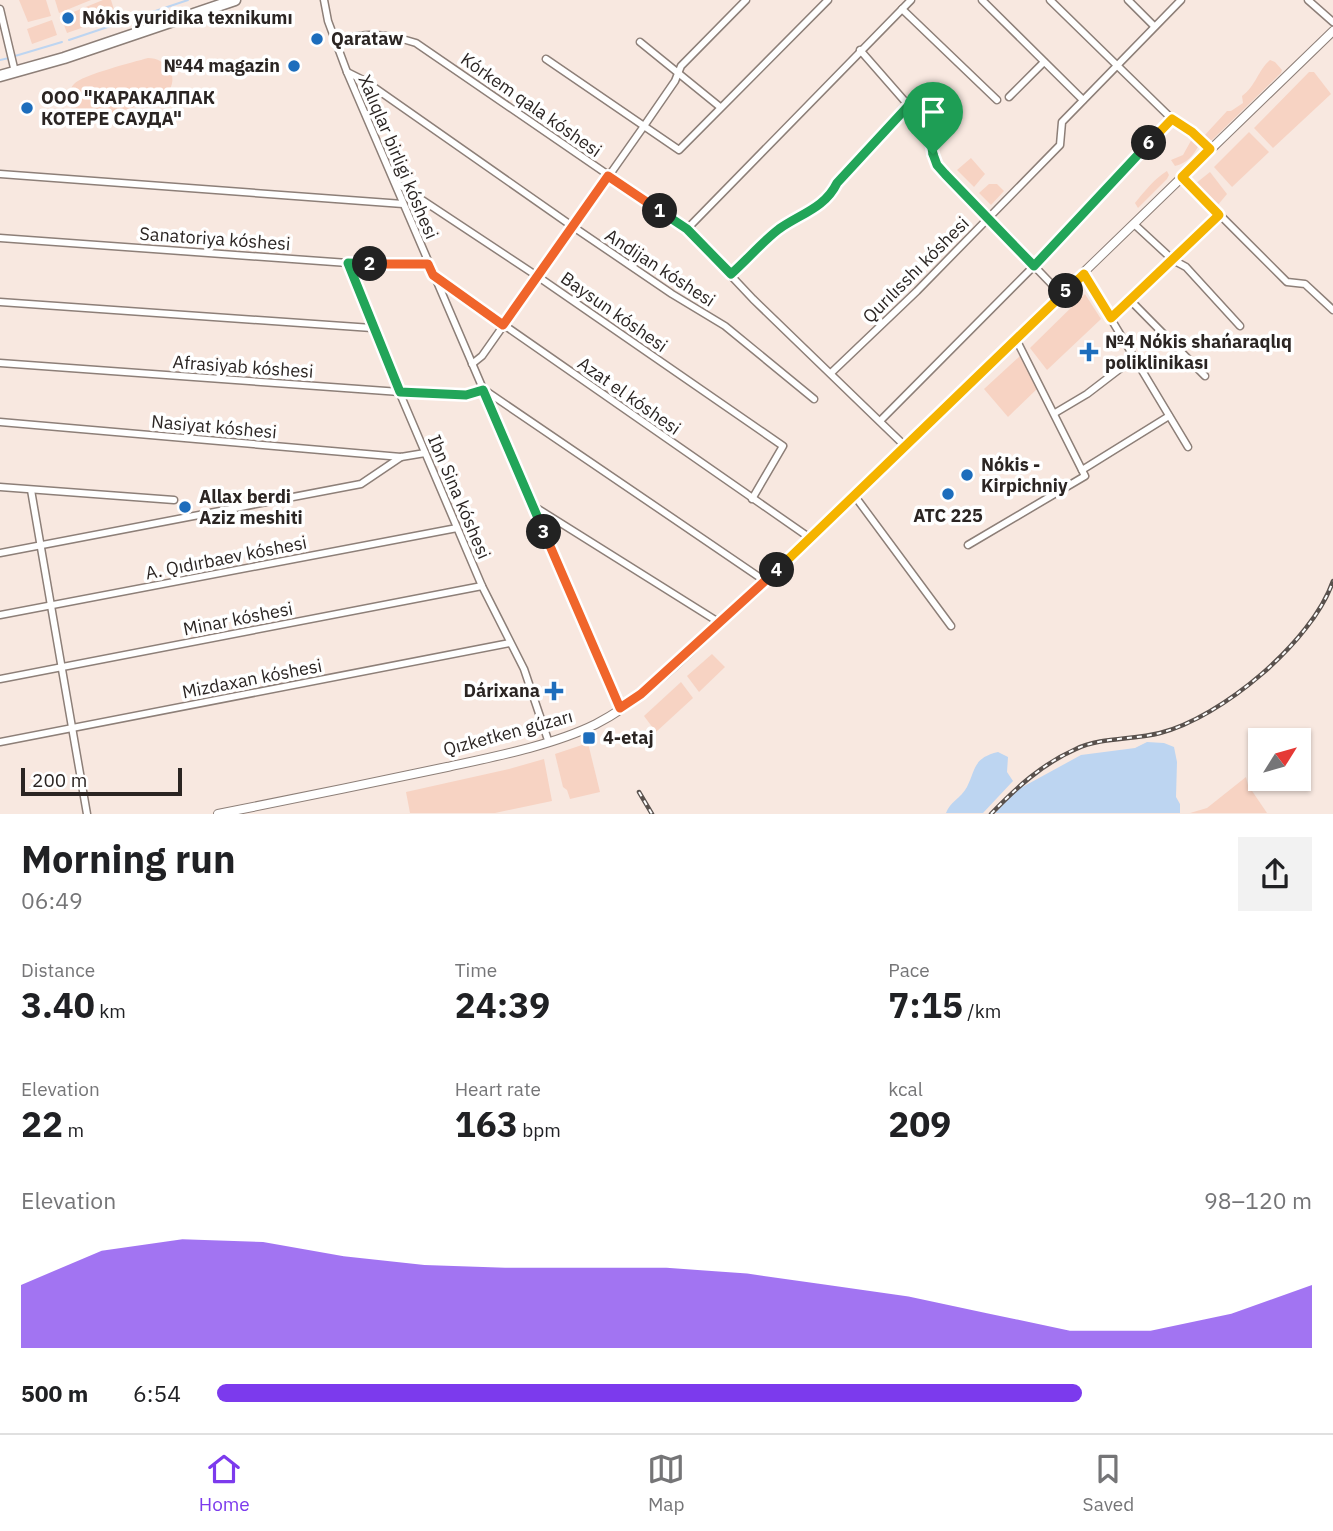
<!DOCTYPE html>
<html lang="en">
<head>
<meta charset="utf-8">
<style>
  :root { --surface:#fff; --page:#f2f2f2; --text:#202124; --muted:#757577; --line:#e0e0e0; --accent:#7c3aed }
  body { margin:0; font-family:"IBM Plex Sans",sans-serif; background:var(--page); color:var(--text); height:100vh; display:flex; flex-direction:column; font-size:26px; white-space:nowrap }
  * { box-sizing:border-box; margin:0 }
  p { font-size:23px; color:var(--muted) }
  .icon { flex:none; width:38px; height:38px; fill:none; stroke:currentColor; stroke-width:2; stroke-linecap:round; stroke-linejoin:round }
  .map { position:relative; height:814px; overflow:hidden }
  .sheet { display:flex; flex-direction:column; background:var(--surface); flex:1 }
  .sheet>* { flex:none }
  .needle { width:46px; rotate:53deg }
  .tools { position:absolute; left:1248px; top:728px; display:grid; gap:14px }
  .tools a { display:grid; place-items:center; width:63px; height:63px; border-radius:0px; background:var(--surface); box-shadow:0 2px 5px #0004; font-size:35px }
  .scale { position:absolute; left:21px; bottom:18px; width:161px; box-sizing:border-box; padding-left:7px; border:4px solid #2b2523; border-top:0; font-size:19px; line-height:24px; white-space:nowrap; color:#2b2523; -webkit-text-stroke:5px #fff; paint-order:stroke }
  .pin { position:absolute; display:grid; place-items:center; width:60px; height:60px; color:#fff; margin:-72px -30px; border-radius:50% 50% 50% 0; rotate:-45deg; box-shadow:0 0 7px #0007 }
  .pin .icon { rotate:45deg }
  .km { position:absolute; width:35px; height:35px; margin:-18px; border-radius:50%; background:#222; color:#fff; font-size:19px; line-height:35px; text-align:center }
  .round { display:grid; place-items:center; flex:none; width:74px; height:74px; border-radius:0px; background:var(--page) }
  .overview { display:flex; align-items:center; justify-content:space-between; height:119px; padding:0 21px }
  h1 { font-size:38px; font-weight:700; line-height:52px }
  .figures { display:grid; grid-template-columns:repeat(3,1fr); gap:10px; height:119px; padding:7px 21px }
  .figures div { display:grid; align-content:center }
  .figures b { font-size:35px; font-weight:700 }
  .figures small { font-size:19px; font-weight:400 }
  .figures p { font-size:19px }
  .chart { height:196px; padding:14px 21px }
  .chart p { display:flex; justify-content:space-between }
  .chart svg { width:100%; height:126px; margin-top:7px; fill:var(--accent); opacity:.7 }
  ul { padding:0 21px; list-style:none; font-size:23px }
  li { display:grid; grid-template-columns:112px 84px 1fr; align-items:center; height:52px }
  li i { height:18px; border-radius:9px; background:var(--accent) }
  .menu { display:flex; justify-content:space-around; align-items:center; height:98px; border-top:2px solid var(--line); background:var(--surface); font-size:19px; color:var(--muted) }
  .menu a { display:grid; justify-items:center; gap:4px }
  .menu .active { color:var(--accent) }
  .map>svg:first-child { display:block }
</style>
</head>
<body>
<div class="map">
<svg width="1333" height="814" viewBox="0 0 1333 814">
  <rect width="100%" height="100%" fill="#f8e8e0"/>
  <g fill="#f7d3c3">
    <polygon points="19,0 46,0 51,16 28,22"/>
    <polygon points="55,0 91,0 59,13"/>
    <polygon points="103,0 111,0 116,16 67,33 61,17"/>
    <polygon points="52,20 57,35 32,44 27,29"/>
    <path d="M148 58C166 58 181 77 167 93 158 103 107 114 92 119 83 119 73 115 70 105 68 98 69 89 74 84 82 75 134 62 148 58Z"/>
    <path d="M1270 60 1275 62 1282 70 1281 73 1212 140H1205L1204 136 1227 111H1231L1243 103 1242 96C1256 86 1258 70 1270 60Z"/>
    <polygon points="1309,72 1314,72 1331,94 1273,148 1254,128"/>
    <polygon points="1249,132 1269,152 1232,187 1214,167"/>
    <path d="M1193 137 1199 145C1193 156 1187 163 1175 166L1171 160 1183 155Z"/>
    <polygon points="971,158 985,174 974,187 957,170"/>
    <path d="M1167 171 1169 175 1167 179 1138 208 1135 203C1144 192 1155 178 1167 171Z"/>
    <polygon points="1210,172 1227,194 1217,206 1195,184"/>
    <polygon points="989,184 997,184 1004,191 991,205 979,193"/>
    <polygon points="1085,294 1101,319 1047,370 1030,348"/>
    <polygon points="1020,356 1022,356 1039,387 1008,417 984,389"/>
    <polygon points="712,654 725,667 699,692 687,676"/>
    <polygon points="681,682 693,698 656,732 644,716"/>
    <polygon points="588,743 600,792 570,799 567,790 563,787 555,754"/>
    <polygon points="544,759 552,801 495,813 410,813 406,792 509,769"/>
    <polygon points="1246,777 1248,785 1267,813 1190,813 1207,808"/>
  </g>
  <g fill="#bdd5f1">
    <polygon points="1147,742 1164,743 1174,747 1177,762 1176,797 1180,804 1180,813 995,813 1017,790 1081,755 1135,748"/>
    <path d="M998 752 1008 757 1007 772 1013 781 983 813H946C950 802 961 798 967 787 976 769 973 758 998 752Z"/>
  </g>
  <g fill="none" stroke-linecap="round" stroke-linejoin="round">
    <g stroke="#bdd5f1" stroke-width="2">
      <polyline points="69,40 188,0"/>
      <polyline points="15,56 62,42"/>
      <polyline points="0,60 9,58"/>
    </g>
    <defs>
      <g id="minor">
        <polyline points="324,0 328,21 347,72 620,708"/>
        <polyline points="982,0 1083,100"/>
        <polyline points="1050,0 1172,119 1192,132 1210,149"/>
        <polyline points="1128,0 1154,26"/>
        <polyline points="1308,0 1333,22"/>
        <polyline points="0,9 15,72"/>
        <polyline points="902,9 997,100"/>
        <path d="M336 41C367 32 385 33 416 43L687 229 753 299 905 446"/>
        <polyline points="640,42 720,107"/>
        <polyline points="860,50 923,122 929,131 937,165 1062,295"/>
        <polyline points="546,59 679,150 828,0"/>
        <polyline points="347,72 365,81 572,226 672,294 725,326 814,399"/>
        <polyline points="1009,97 1044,62"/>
        <polyline points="0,174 403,204"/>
        <polyline points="1182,177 1287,282 1305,284 1333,310"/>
        <polyline points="395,182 537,276 783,446 752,499"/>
        <polyline points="1134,224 1173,260 1186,267 1240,326"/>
        <polyline points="687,229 911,0"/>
        <polyline points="0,238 348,263 428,264"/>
        <polyline points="348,263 372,328 482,586 524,669 548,740"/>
        <path d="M731 274C747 260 762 242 779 229 800 214 825 208 837 183L910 104"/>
        <polyline points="1084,274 1188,447"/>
        <polyline points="435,277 810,538"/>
        <polyline points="1131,301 1205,376"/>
        <polyline points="0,302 372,328"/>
        <polyline points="1111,319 1219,215"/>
        <polyline points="0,363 400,392 466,395 483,389 765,581"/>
        <polyline points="472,364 482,356 644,126 675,81 681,66 746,0"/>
        <polyline points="831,373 917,291 1060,145 1062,122 1181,0"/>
        <polyline points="1055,413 1087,394 1134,358"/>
        <polyline points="880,421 1034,266 1172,119"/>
        <polyline points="0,422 401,457 425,453"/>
        <polyline points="1082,470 1169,416"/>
        <polyline points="0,487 174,500"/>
        <polyline points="31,490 87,814"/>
        <polyline points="854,495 951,626"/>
        <polyline points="535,507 720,623"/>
        <polyline points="968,545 1085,476 1016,339"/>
        <polyline points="0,553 361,484 401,457"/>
        <polyline points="0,615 457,528"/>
        <polyline points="0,679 482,586"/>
        <polyline points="0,742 510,643"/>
      </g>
      <path id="tertiary" d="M218 814C294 799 371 783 447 767 493 757 554 745 596 724 649 697 695 645 739 606L1333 31"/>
      <polyline id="trunk" points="0,76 64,58 235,0"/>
    </defs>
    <use href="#minor" stroke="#8d7f78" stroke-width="9"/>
    <use href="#tertiary" stroke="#8d7f78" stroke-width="10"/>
    <use href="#trunk" stroke="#8d7f78" stroke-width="13"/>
    <use href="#minor" stroke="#fff" stroke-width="6"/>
    <use href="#tertiary" stroke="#fff" stroke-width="8"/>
    <use href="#trunk" stroke="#fff" stroke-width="10"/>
    <defs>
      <g id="rail">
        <polyline points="639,792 652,814"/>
        <path d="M991 814C1016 788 1042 764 1076 749 1101 737 1133 740 1160 733 1222 717 1312 642 1333 581"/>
      </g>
    </defs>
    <use href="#rail" stroke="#59514d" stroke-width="4.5"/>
    <use href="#rail" stroke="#fff" stroke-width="2" stroke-dasharray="5" stroke-linecap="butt"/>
  </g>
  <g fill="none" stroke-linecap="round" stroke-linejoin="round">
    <defs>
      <path id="split-1" d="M660 211 687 229 731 274C747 260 762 242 779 229 800 214 825 208 837 183L910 104 929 131 933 154"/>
      <polyline id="split-2" points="370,264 428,264 433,275 503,325 608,176 660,211"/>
      <polyline id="split-3" points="370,264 348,263 400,392 466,395 483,390 544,532"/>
      <polyline id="split-4" points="544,532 620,708 641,694 777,570"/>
      <polyline id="split-5" points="777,570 1066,291"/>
      <polyline id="split-6" points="1066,291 1084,274 1111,318 1219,215 1182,177 1210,149 1192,132 1172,119 1149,143"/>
      <polyline id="split-7" points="933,154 937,165 945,174 1034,266 1149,143"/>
    </defs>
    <use href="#split-1" stroke="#fff" stroke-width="14"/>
    <use href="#split-2" stroke="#fff" stroke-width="14"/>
    <use href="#split-3" stroke="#fff" stroke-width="14"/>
    <use href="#split-4" stroke="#fff" stroke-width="14"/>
    <use href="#split-5" stroke="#fff" stroke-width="14"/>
    <use href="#split-6" stroke="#fff" stroke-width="14"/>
    <use href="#split-7" stroke="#fff" stroke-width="14"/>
    <use href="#split-1" stroke="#22a559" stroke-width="9"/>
    <use href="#split-2" stroke="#f0652b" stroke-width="9"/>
    <use href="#split-3" stroke="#22a559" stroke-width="9"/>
    <use href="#split-4" stroke="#f0652b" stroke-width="9"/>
    <use href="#split-5" stroke="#f5b400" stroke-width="9"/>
    <use href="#split-6" stroke="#f5b400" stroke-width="9"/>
    <use href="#split-7" stroke="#22a559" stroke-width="9"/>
  </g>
  <g fill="#1d6dbc" stroke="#fff" stroke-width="2.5">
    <circle cx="68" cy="18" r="7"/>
    <circle cx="317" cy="39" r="7"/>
    <circle cx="294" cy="66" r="7"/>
    <circle cx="27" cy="108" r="7"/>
    <path d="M1085.5 341.5h7v7h7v7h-7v7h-7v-7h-7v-7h7z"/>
    <circle cx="967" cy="475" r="7"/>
    <circle cx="948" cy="494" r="7"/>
    <circle cx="185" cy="507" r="7"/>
    <path d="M550.5 680.5h7v7h7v7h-7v7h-7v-7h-7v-7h7z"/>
    <rect x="582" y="731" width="14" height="14" rx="3.5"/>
  </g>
  <g text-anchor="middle" stroke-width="7" stroke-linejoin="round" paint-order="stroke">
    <g font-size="18" font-weight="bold" fill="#2b2523" stroke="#fff" text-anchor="start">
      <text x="82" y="24">Nókis yuridika texnikumı</text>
      <text x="331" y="45">Qarataw</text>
      <text x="280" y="72" text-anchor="end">№44 magazin</text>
      <text x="41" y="104">ООО "КАРАКАЛПАК<tspan x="41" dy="21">КОТЕРЕ САУДА"</tspan></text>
      <text x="1105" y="348">№4 Nókis shańaraqlıq<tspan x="1105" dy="21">poliklinikası</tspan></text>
      <text x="981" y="471">Nókis -<tspan x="981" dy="21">Kirpichniy</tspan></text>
      <text x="199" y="503">Allax berdi<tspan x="199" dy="21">Aziz meshiti</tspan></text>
      <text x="948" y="522" text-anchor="middle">АТС 225</text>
      <text x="540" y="697" text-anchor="end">Dárixana</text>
      <text x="603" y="744">4-etaj</text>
    </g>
    <g font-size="18" fill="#2b2523" stroke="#fff">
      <text transform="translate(531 105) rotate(35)" y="6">Kórkem qala kóshesi</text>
      <text transform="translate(398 157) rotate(67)" y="6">Xalıqlar birligi kóshesi</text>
      <text transform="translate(215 239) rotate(4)" y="6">Sanatoriya kóshesi</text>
      <text transform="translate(660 268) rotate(33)" y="6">Andijan kóshesi</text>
      <text transform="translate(916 270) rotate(-45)" y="6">Qurılısshı kóshesi</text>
      <text transform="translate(614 312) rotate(35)" y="6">Baysun kóshesi</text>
      <text transform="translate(243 367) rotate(4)" y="6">Afrasiyab kóshesi</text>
      <text transform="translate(629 396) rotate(35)" y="6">Azat el kóshesi</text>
      <text transform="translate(214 427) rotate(5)" y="6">Nasiyat kóshesi</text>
      <text transform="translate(459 497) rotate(67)" y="6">Ibn Sina kóshesi</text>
      <text transform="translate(226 558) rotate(-11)" y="6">A. Qıdırbaev kóshesi</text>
      <text transform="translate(238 619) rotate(-11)" y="6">Minar kóshesi</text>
      <text transform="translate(252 679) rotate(-11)" y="6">Mizdaxan kóshesi</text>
      <text transform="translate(508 733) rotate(-15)" y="6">Qızketken gúzarı</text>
    </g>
  </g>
</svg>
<div class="tools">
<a><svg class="needle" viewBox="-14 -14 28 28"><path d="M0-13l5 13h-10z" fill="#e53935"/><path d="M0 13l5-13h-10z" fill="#757577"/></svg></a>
</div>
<div class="scale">200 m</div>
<div class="pin" style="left:933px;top:154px;background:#1e9e55"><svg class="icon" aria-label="arrive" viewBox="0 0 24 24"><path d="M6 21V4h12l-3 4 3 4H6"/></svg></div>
<b class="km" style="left:660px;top:211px">1</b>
<b class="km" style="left:370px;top:264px">2</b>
<b class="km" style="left:544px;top:532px">3</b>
<b class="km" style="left:777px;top:570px">4</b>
<b class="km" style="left:1066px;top:291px">5</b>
<b class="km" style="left:1149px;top:143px">6</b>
</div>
<section class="sheet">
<div class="overview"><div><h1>Morning run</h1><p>06:49</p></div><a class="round"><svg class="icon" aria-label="share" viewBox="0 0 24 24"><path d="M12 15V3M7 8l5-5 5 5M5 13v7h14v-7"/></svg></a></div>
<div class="figures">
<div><p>Distance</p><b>3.40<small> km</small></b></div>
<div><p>Time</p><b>24:39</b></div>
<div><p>Pace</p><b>7:15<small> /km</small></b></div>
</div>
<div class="figures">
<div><p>Elevation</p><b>22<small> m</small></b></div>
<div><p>Heart rate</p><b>163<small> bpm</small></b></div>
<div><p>kcal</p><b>209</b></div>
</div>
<div class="chart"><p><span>Elevation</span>98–120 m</p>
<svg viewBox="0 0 160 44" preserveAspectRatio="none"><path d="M0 44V22L10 10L20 6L30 7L40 12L50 15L60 16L70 16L80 16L90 18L100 22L110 26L120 32L130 38L140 38L150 32L160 22V44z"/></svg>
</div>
<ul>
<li><b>500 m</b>6:54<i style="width:79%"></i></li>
</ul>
</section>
<nav class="menu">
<a class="active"><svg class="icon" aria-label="home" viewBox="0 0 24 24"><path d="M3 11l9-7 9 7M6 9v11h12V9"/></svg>Home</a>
<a><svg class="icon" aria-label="map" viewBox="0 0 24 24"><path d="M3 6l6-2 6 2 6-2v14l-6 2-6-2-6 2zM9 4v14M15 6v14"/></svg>Map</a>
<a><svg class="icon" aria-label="saved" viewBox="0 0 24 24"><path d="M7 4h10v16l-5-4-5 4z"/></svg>Saved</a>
</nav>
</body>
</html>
